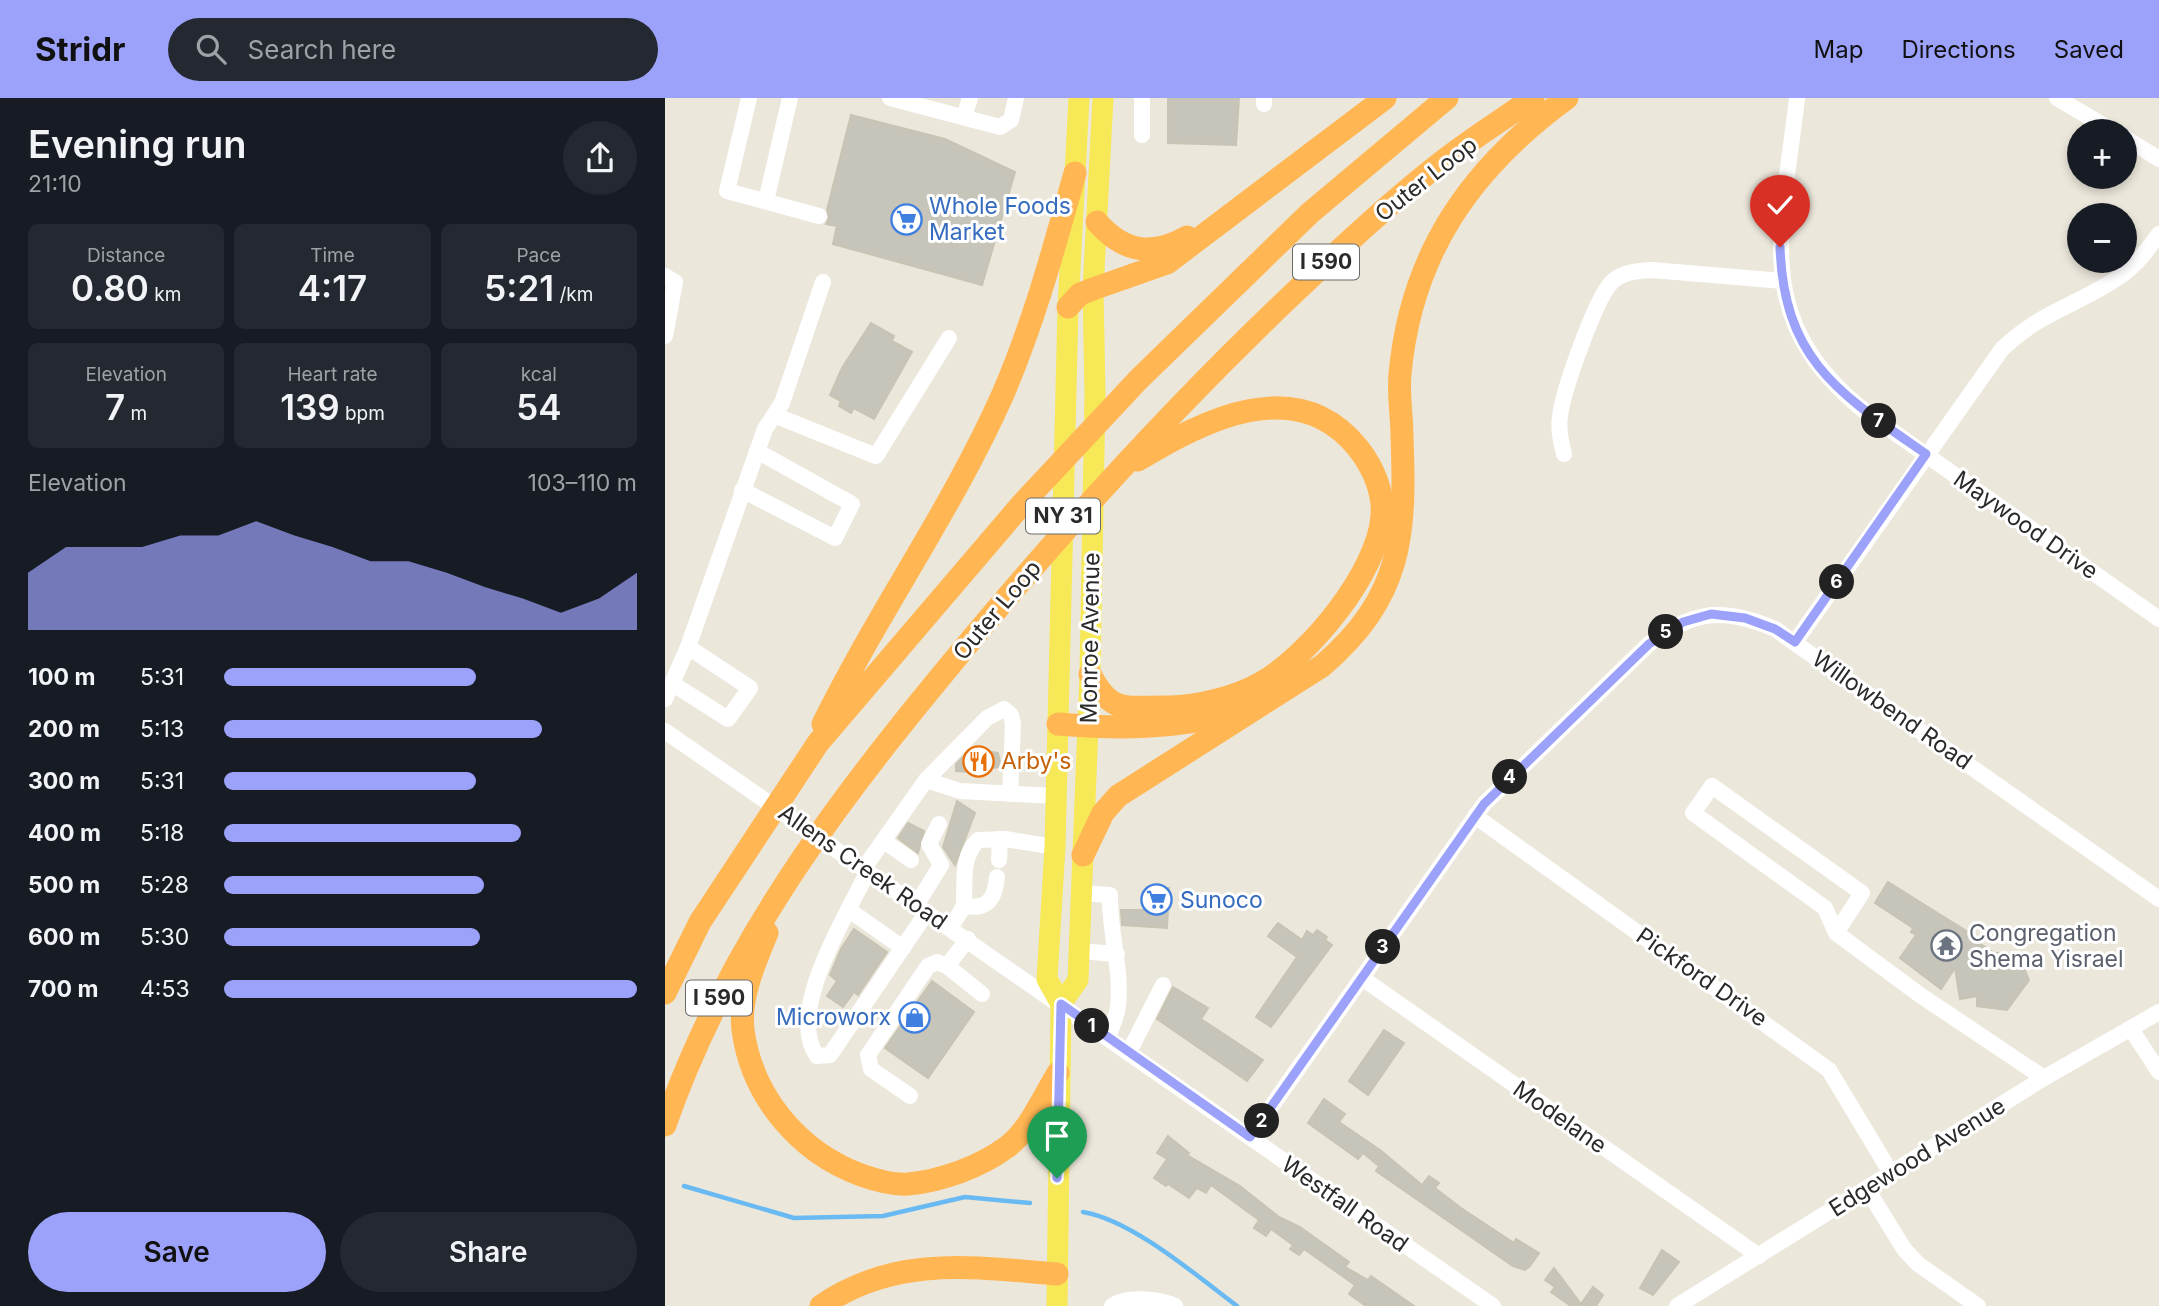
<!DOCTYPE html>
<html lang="en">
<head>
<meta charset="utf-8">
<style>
  :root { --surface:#171b24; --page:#242831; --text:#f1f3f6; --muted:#9ea1a6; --accent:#9ca1fa }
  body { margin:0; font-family:Inter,sans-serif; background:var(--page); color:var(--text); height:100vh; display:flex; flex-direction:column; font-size:26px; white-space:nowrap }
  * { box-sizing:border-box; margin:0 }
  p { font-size:23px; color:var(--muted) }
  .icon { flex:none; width:38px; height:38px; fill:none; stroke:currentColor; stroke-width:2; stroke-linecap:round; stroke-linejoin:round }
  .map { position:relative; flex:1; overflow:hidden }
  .drawer { display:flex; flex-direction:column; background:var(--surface); width:665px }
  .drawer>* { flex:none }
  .controls { position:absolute; left:1402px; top:21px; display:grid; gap:14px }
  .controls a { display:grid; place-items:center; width:70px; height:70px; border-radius:50%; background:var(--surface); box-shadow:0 4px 10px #0003; font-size:35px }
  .pin { position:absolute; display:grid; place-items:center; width:60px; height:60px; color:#fff; margin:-72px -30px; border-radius:50% 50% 50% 0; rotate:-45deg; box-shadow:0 0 7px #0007 }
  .pin .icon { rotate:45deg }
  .km { position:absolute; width:35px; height:35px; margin:-18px; border-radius:50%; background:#222; color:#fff; font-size:19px; line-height:35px; text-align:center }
  .round { display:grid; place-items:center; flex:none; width:74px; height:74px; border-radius:37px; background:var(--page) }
  .head { display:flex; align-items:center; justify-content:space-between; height:119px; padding:0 28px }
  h1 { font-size:38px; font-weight:600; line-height:52px }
  .stats { display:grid; grid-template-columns:repeat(3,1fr); gap:10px; height:119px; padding:7px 28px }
  .stats div { display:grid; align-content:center; border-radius:10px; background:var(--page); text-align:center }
  .stats b { font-size:35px; font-weight:600 }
  .stats small { font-size:19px; font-weight:400 }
  .stats p { font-size:19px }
  .chart { height:196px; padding:14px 28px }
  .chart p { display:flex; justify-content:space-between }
  .chart svg { width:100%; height:126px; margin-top:7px; fill:var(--accent); opacity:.7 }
  .primary-button { display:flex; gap:14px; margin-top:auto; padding:14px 28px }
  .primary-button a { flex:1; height:80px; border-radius:42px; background:var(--accent); color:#111; font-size:28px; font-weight:600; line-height:80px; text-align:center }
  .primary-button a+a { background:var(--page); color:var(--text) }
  ul { padding:0 28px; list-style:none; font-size:23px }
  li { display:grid; grid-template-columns:112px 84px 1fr; align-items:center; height:52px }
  li i { height:18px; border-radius:9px; background:var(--accent) }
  header { display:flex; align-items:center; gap:42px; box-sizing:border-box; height:98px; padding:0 35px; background:var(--accent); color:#111 }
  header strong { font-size:33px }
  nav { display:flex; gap:38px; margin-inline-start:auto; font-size:24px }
  .search { width:490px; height:63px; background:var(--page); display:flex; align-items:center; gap:18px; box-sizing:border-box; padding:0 24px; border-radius:38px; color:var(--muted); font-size:26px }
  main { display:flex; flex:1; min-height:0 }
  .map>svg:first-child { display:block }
</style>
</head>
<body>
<header>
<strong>Stridr</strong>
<div class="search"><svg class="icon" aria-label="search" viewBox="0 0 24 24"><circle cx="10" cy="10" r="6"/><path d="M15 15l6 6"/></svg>Search here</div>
<nav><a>Map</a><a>Directions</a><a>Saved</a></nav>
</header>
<main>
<section class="drawer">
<div class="head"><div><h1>Evening run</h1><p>21:10</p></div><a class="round"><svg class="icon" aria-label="share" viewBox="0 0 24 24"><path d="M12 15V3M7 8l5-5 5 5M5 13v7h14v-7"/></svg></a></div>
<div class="stats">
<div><p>Distance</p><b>0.80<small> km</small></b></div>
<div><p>Time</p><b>4:17</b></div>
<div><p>Pace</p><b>5:21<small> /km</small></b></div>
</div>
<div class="stats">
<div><p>Elevation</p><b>7<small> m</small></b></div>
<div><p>Heart rate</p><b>139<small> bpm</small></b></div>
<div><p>kcal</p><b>54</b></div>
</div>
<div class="chart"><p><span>Elevation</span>103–110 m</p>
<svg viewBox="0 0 160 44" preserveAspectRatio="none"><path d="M0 44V24L10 15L20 15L30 15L40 11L50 11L60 6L70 11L80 15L90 20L100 20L110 24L120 29L130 33L140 38L150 33L160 24V44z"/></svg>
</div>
<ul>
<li><b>100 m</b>5:31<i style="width:61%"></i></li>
<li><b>200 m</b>5:13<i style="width:77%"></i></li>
<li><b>300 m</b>5:31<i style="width:61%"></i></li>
<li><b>400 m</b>5:18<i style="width:72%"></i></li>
<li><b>500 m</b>5:28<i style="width:63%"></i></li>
<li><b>600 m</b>5:30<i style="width:62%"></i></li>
<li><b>700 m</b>4:53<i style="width:100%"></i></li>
</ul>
<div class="primary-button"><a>Save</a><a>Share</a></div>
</section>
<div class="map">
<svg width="1494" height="1208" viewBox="0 0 1494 1208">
  <rect width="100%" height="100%" fill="#ece7db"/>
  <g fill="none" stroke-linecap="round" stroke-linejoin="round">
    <g stroke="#69baf3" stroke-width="4.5">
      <polyline points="19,1088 129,1120 218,1118 300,1099 365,1105"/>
      <path d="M418 1114C467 1122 532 1178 572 1208"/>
    </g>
  </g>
  <g fill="#c7c5b9" stroke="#c8c4b4" stroke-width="2">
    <polygon points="503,0 574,0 571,47 503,45"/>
    <polygon points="186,17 280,41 350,74 317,187 168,146 172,128 161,126 164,120 162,112"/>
    <polygon points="206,225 229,238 227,243 247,254 209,321 189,310 186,315 174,308 176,303 165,297 177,270"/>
    <polygon points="307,650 333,655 336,669 318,671 318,675 291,673 291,666"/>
    <polygon points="292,703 310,715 290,767 278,749"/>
    <polygon points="243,725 259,733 253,755 233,740"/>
    <polygon points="1223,784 1311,839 1309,842 1330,855 1353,855 1364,882 1342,912 1312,908 1312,898 1295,901 1290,870 1276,891 1235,860 1251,837 1246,834 1248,830 1210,805"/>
    <polygon points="482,789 504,790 502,830 457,827 456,812 482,812"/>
    <polygon points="613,825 637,842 642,833 648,837 652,832 662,839 660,842 667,847 606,929 591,919 632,859 603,838"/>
    <polygon points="189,831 222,854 193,897 189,894 178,909 162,898 172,883 165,877 176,851"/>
    <polygon points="267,883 309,914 263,980 220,950"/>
    <polygon points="508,889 543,910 536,921 598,962 582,983 492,921"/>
    <polygon points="719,932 739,945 703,997 684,983"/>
    <polygon points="659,1001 680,1016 674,1024 715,1052 757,1087 764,1078 774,1085 770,1090 796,1110 849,1145 851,1141 874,1155 865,1168 860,1172 848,1168 711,1073 714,1068 698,1055 693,1061 643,1025"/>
    <polygon points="503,1038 524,1055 522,1057 575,1088 614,1119 635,1129 684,1164 680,1169 703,1182 706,1178 749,1208 701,1208 684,1196 690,1187 639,1151 634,1157 625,1151 628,1147 606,1131 601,1138 589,1130 594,1122 546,1087 541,1095 532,1090 524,1100 503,1086 501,1088 489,1080 502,1061 492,1055"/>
    <polygon points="997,1152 1014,1164 988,1197 975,1190"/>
    <polygon points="889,1170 916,1206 928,1189 938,1197 931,1208 906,1208 886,1194 890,1189 880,1182"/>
  </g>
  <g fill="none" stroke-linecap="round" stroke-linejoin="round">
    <g stroke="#fff" stroke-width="16">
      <polyline points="84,0 62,93 154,118"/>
      <polyline points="225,0 335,29 346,22 351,0"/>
      <polyline points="477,0 477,37"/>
      <path d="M1132 0C1117 134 1083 224 1206 318L1494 521"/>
      <polyline points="1392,0 1448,33"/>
      <polyline points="599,6 599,0"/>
      <polyline points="299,19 305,0"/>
      <polyline points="1460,40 1494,61"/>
      <polyline points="101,103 125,0"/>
      <polyline points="0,178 10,184 0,238"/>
      <polyline points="109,317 211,358 284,240"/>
      <path d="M899 356C896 343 893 331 895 318 898 293 930 202 946 185 956 174 972 173 987 172L1117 183"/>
      <polyline points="77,392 170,440 187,406 92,353"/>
      <path d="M1130 544 1337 251C1376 213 1416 206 1457 177 1472 166 1483 151 1494 136"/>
      <polyline points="8,586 63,621 85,590 23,549"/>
      <polyline points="0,601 23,549 100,331 117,305 158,184"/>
      <polyline points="0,633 828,1208"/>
      <polyline points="261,682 322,620 339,611 346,617 348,626 345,696"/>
      <polyline points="810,718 1164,972 1226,1075"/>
      <polyline points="219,743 246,762"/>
      <polyline points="334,762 335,741"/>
      <polyline points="199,770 261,682 295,693 391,698"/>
      <path d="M203 773C183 815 120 914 152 958L165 957 262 814"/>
      <path d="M416 795 445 797C444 834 457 870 453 908 452 918 447 929 443 939"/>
      <polyline points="252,806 276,767 264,746 274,726"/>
      <path d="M299 808C323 812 330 801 332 779"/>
      <polyline points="184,812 238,850"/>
      <path d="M285 829C289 823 298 813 299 805 300 784 296 759 313 742L340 741 390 749"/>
      <polyline points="1171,835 1197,795 1047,688 1028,715 1160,810 1171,835 1255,897 1379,980"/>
      <polyline points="413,853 452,856"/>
      <polyline points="282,868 317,896"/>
      <polyline points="697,880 1094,1158"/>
      <polyline points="1466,931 1494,974"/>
      <polyline points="464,954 498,887"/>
      <polyline points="245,998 206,971 203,957 263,868 272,864 282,868 303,841"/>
      <path d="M585 1039 819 706 984 546C1028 512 1059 509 1110 531L1494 801"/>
      <polyline points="1202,1091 1239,1151 1253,1166 1313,1208"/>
      <path d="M447 1208C461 1197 495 1201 510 1208"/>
      <polyline points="1012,1208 1379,980 1494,914"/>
    </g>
    <g stroke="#f6e856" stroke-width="21">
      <polyline points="396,906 413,882 425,576 430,296 428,191 438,0"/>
      <polyline points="392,1208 396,906 382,881 390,749 403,209 414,0"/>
    </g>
    <g stroke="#ffb653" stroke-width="23">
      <path d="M432 124C458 154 487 159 522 139"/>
      <polyline points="403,209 415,196 428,191 502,165 720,0"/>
      <path d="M425 576C447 618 461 608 504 609 533 609 571 599 596 585 644 558 713 474 717 418 719 394 708 369 693 350 632 274 539 322 473 362"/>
      <path d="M158 626C213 514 287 411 338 296 369 224 389 150 410 75"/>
      <path d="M393 626C454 631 510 631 569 615"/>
      <path d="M418 757 438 715 453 698 657 568C737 499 741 439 737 339 737 319 733 296 735 276 746 155 806 70 902 0"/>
      <path d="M102 835C90 864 74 900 78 932 87 999 134 1054 196 1077 210 1082 228 1087 243 1086 276 1083 315 1069 342 1049 365 1032 378 999 393 975"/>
      <polyline points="0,895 35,824 153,645 357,406 474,281 645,115 782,0"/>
      <path d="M0 1027C68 832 191 679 322 523 419 408 520 298 630 194 676 150 723 106 773 67 803 43 837 22 868 0"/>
      <path d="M156 1208C230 1157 307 1169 392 1176"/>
    </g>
  </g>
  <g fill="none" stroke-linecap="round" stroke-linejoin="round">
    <defs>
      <path id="route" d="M392 1080 396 906 585 1039 819 706 984 546 1018 524 1046 516 1080 520 1110 531 1130 544 1261 356C1175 296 1119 263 1115 149"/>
    </defs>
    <use href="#route" stroke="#fff" stroke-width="14"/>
    <use href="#route" stroke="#9ca1fa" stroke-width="9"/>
  </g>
  <defs>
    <symbol id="supermarket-ring" viewBox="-11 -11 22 22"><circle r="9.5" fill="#fff" stroke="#3f7fe0" stroke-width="1.5"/><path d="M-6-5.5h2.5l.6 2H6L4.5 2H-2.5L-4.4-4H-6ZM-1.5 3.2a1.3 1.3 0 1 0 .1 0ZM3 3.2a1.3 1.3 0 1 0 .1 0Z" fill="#3f7fe0"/></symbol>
    <symbol id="restaurant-ring" viewBox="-11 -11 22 22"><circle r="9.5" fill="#fff" stroke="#e8710a" stroke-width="1.5"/><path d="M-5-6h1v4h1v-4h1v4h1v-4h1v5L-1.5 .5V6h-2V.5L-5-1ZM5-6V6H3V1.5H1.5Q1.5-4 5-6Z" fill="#e8710a"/></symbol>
    <symbol id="temple-ring" viewBox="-11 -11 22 22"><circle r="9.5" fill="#fff" stroke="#6b7280" stroke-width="1.5"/><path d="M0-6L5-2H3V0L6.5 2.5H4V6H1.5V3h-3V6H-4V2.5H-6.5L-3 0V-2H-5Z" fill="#6b7280"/></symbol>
    <symbol id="shop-ring" viewBox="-11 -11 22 22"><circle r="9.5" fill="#fff" stroke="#3f7fe0" stroke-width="1.5"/><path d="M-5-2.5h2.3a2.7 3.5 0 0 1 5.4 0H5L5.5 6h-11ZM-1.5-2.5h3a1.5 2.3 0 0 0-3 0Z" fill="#3f7fe0"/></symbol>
  </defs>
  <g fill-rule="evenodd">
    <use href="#supermarket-ring" x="224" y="104" width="35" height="35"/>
    <use href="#restaurant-ring" x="296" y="646" width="35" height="35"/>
    <use href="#supermarket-ring" x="474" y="784" width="35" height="35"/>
    <use href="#temple-ring" x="1264" y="830" width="35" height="35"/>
    <use href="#shop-ring" x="232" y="902" width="35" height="35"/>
  </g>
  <g text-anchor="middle" stroke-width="6" stroke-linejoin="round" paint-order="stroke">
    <g fill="#fff" stroke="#6a6a6a" stroke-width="2">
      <rect x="628" y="146.5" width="66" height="35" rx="5"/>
      <rect x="361" y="400.5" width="74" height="35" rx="5"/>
      <rect x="21" y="882.5" width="66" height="35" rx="5"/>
    </g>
    <g font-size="21" font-weight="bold" fill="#2a2a2a">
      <text x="661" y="171">I 590</text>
      <text x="398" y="425">NY 31</text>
      <text x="54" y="907">I 590</text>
    </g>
    <g font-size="23" fill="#2a2a2a" stroke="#fff">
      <text transform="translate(761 81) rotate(-38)" y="8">Outer Loop</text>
      <text transform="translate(1361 427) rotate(35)" y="8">Maywood Drive</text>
      <text transform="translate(332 512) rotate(-50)" y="8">Outer Loop</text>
      <text transform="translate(425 540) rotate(-89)" y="8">Monroe Avenue</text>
      <text transform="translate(1227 612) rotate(35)" y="8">Willowbend Road</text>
      <text transform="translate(198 769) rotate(35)" y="8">Allens Creek Road</text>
      <text transform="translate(1037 879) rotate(35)" y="8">Pickford Drive</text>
      <text transform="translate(895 1019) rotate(35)" y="8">Modelane</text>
      <text transform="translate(1252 1059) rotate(-32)" y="8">Edgewood Avenue</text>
      <text transform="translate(680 1106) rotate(35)" y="8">Westfall Road</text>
    </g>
    <g font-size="23" fill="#366cbe" stroke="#fff" text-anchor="start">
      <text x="264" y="116">Whole Foods<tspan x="264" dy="26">Market</tspan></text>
      <text x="515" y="810">Sunoco</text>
      <text x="226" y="927" text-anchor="end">Microworx</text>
    </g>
    <g font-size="23" fill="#c56008" stroke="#fff" text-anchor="start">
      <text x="336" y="671">Arby's</text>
    </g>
    <g font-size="23" fill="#5b616d" stroke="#fff" text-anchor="start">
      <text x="1304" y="843">Congregation<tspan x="1304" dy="26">Shema Yisrael</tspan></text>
    </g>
  </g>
</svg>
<div class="controls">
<a>+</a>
<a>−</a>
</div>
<div class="pin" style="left:392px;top:1080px;background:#1e9e55"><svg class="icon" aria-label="arrive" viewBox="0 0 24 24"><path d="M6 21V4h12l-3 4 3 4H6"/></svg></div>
<div class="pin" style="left:1115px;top:149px;background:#d93025"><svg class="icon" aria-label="check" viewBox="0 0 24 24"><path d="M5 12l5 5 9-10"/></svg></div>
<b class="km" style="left:427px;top:928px">1</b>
<b class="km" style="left:597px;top:1023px">2</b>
<b class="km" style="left:718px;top:849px">3</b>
<b class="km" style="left:845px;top:679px">4</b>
<b class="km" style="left:1001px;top:534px">5</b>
<b class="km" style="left:1172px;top:484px">6</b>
<b class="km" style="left:1214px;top:323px">7</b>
</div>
</main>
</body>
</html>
